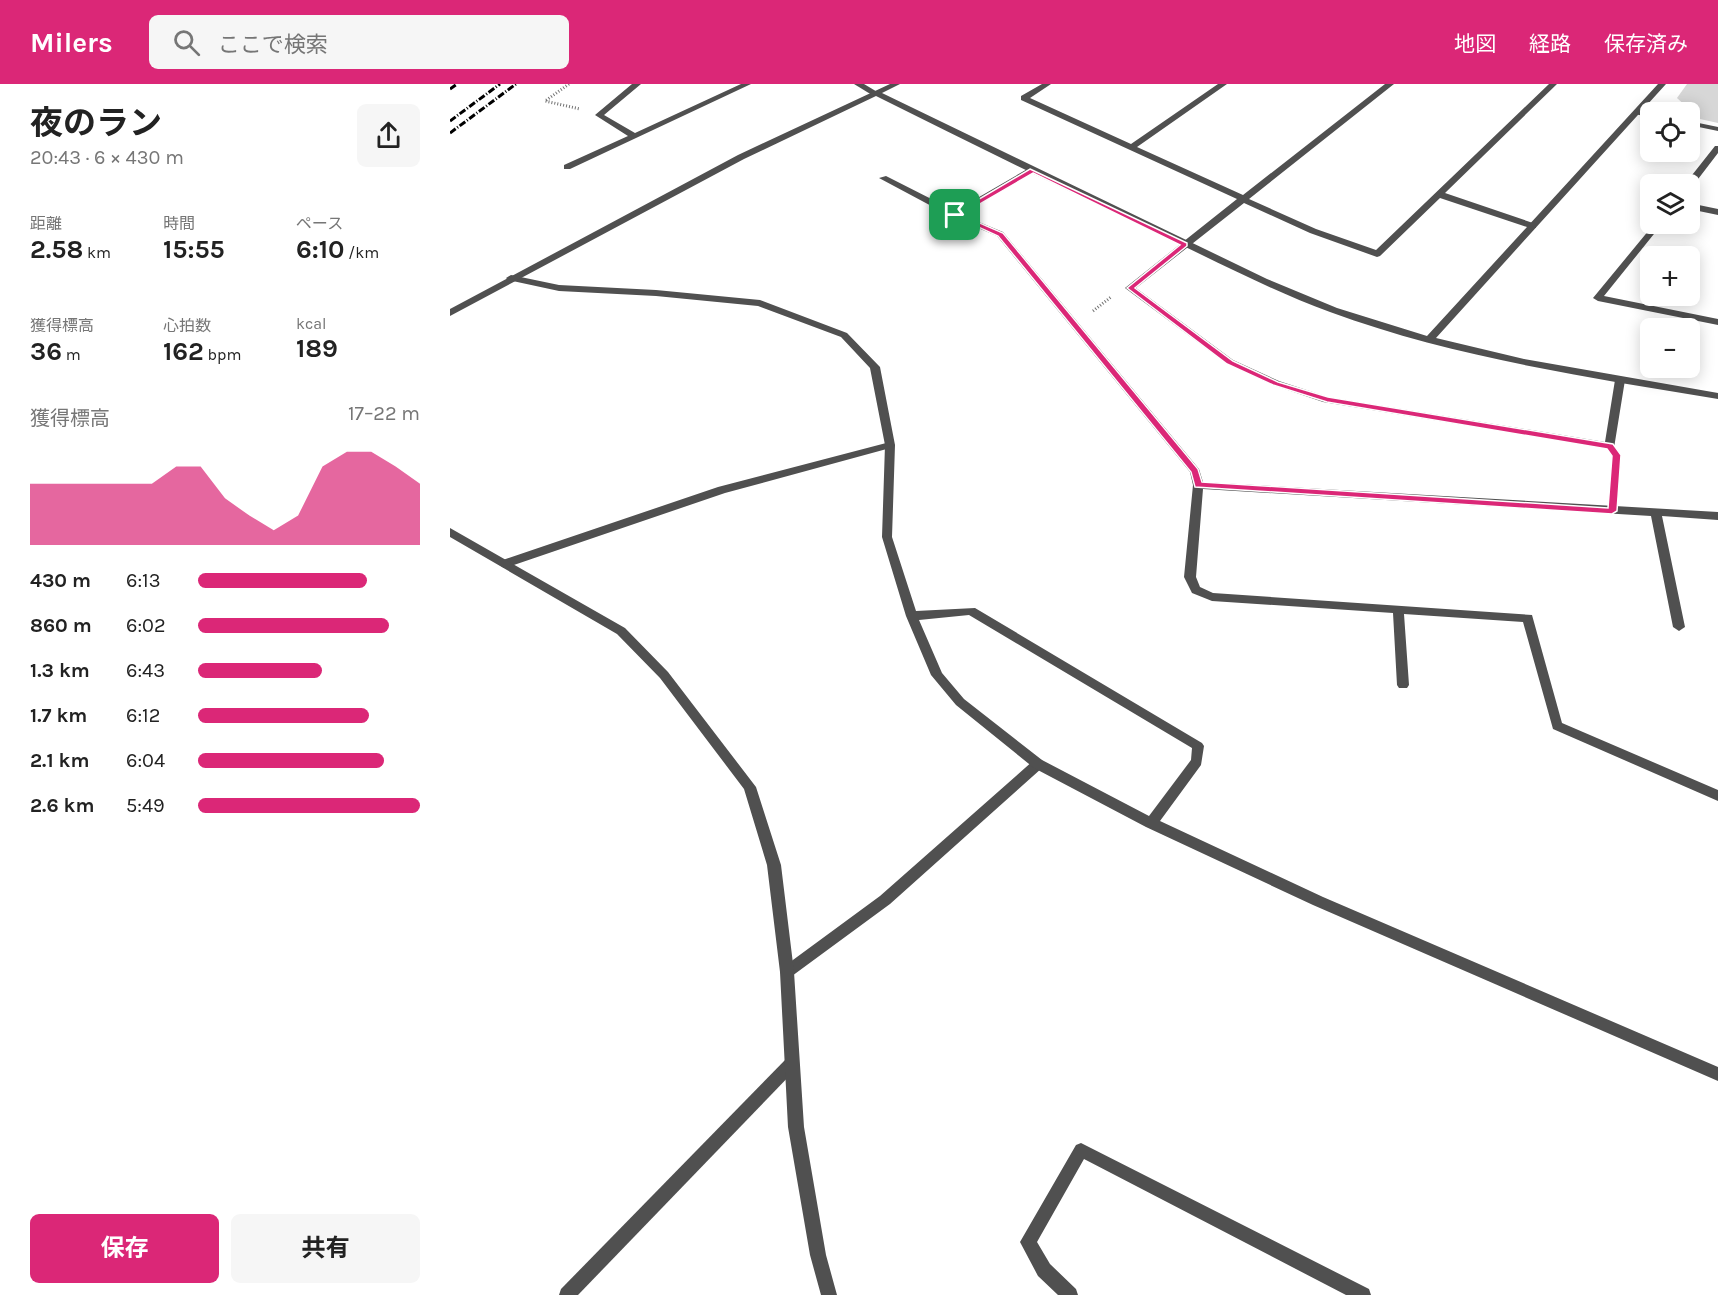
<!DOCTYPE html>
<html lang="ja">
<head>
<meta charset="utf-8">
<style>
  :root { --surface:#fff; --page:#f6f6f6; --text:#222; --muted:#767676; --accent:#db2777 }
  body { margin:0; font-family:Karla,"Noto Sans JP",sans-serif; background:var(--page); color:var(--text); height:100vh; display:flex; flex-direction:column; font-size:22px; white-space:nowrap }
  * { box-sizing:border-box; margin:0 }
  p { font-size:20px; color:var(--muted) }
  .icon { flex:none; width:33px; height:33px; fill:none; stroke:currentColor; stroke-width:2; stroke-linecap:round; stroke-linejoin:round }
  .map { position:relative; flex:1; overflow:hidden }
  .sheet { display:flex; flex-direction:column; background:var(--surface); width:450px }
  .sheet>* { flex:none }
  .tools { position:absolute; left:1190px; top:18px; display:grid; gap:12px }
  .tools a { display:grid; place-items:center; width:60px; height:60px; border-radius:9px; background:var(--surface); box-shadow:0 3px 15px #0003; font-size:30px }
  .pin { position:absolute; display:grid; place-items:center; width:51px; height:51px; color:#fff; margin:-26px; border-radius:12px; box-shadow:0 3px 9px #0006 }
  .round { display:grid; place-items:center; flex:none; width:63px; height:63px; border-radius:9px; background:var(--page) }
  .summary { display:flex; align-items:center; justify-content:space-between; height:102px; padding:0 30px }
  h1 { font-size:33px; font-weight:700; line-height:45px }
  .figures { display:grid; grid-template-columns:repeat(3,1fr); gap:9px; height:102px; padding:6px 30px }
  .figures div { display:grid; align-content:center }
  .figures b { font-size:26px; font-weight:700 }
  .figures small { font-size:16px; font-weight:400 }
  .figures p { font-size:16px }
  .chart { height:168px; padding:12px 30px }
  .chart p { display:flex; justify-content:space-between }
  .chart svg { width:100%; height:108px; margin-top:6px; fill:var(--accent); opacity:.7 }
  .button { display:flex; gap:12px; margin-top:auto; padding:12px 30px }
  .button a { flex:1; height:69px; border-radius:9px; background:var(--accent); color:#fff; font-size:24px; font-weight:700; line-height:69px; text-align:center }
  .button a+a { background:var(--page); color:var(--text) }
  ul { padding:0 30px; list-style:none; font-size:20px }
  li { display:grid; grid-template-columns:96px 72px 1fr; align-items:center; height:45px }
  li i { height:15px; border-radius:8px; background:var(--accent) }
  header { display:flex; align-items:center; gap:36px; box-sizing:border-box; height:84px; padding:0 30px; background:var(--accent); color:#fff }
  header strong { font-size:28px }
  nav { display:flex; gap:33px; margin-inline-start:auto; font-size:21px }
  .search { width:420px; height:54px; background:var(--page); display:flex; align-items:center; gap:15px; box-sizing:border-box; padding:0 21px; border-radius:9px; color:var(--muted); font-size:22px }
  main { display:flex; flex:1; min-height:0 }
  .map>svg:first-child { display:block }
</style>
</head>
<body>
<header>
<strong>Milers</strong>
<div class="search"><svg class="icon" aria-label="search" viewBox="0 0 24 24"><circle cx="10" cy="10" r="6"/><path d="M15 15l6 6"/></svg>ここで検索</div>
<nav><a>地図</a><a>経路</a><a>保存済み</a></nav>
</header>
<main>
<section class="sheet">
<div class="summary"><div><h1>夜のラン</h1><p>20:43 · 6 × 430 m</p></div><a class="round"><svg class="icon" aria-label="share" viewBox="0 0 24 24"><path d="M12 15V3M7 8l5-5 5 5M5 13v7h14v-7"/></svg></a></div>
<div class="figures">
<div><p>距離</p><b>2.58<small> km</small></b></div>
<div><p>時間</p><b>15:55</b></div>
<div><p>ペース</p><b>6:10<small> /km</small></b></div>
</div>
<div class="figures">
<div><p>獲得標高</p><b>36<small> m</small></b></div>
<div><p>心拍数</p><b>162<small> bpm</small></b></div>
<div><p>kcal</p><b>189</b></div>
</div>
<div class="chart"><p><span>獲得標高</span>17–22 m</p>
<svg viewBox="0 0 160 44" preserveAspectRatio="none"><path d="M0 44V19L10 19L20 19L30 19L40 19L50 19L60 12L70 12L80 25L90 32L100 38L110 32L120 12L130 6L140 6L150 12L160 19V44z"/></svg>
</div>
<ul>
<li><b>430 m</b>6:13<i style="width:76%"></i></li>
<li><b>860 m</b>6:02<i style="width:86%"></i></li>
<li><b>1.3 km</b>6:43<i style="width:56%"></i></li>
<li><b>1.7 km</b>6:12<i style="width:77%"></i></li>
<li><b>2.1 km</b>6:04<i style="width:84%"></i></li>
<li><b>2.6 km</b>5:49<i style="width:100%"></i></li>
</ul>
<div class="button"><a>保存</a><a>共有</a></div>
</section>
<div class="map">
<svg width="1268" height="1211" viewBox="0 0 1268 1211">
  <rect width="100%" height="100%" fill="#fff"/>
  <polygon fill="#d7d7d7" points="1237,0 1268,0 1268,39 1250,35 1227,14"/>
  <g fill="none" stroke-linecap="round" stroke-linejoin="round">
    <g stroke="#727272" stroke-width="3" stroke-dasharray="1 2" stroke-linecap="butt">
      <polyline points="119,0 95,17 130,25"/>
      <polyline points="643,227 661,213"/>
    </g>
    <polyline stroke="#727272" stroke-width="4" stroke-dasharray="1.5 3" stroke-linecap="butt" points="1164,403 1166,383"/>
    <g fill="#505050" fill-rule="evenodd">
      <polygon points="440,358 445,361 444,363 275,409 58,483 54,484 48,480 50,477 268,403"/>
      <polygon points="588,675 592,676 594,680 592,684 440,820 342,892 337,894 332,892 330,888 332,884 430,812 584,676"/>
      <polygon points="342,972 347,974 349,979 347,984 128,1211 109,1211 111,1205 337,974"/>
    </g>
    <g fill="#505050" fill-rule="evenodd">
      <polygon points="182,0 191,0 154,31 185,49 291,0 301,0 120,85 114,85 114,81 178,52 145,31"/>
      <polygon points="404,0 414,0 429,9 422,11"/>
      <polygon points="592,0 601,0 580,14 681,60 768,0 777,0 687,63 793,111 935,0 944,0 799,115 866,145 926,166 1099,0 1107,0 995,109 1086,140 1086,144 1080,144 990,114 930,172 927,173 860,149 794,119 686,204 783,276 829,297 878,313 1155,358 1165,296 1167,294 1173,294 1175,296 1164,364 1160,365 873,318 823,301 777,280 675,204 787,115 571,16 571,12"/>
      <polygon points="1184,26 1200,29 1200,33 1184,30"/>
      <polygon points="1239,37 1268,43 1268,47 1239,41"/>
      <polygon points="1265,62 1268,62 1268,69 1242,103 1239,104 1239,100 1235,100"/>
      <polygon points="579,84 586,86 512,131 553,148 749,385 753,398 1268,428 1268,436 1212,432 1235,543 1229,547 1223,543 1201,432 753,405 746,493 750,503 763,509 1082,531 1112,639 1268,706 1268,717 1103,645 1073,538 954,530 959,601 957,604 949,604 947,601 943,529 762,517 742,509 734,493 743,401 740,388 547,152 502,133 429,94 436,92 505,127"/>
      <polygon points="1239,119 1268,125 1268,131 1239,125"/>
      <polygon points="1204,140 1212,140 1154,212 1268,235 1268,241 1148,217 1143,214"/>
      <path d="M61 191 109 201 206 206 310 216 397 249 430 283 445 361 442 453 466 527 525 524 752 659 754 662 751 681 710 737 873 813 1268 983V997L863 821 696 743 584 684 506 621 481 591 456 532 432 453 435 361 420 284 391 253 308 222 206 212 109 207 58 196 56 194ZM519 531 742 664 741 676 699 732 592 676 514 615 492 589 469 536Z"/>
      <polygon points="0,444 175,544 218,588 306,703 331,781 344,888 354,1043 376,1171 387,1211 371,1211 360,1171 338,1043 330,888 317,781 294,705 210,594 167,550 0,453"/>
      <polygon points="631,1059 919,1205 921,1211 896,1211 634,1075 587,1158 600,1180 626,1205 628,1211 608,1211 588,1192 570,1158 626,1061"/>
    </g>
    <path fill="#505050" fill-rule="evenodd" d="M440 0H450L432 9 817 195 887 224 977 252 1208 0H1216L986 254 1074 275 1268 309V315C1138 293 1005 274 880 228 823 207 769 179 715 153 618 107 522 60 426 12L294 75 0 232V225L288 71Z"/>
    <g stroke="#000" stroke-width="3" stroke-dasharray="7 2 1 2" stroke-linecap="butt">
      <polyline points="0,5 7,0"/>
      <polyline points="0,37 50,0"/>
      <polyline points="0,49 66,0"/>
    </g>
  </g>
  <path fill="#db2777" stroke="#fff" stroke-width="1.5" fill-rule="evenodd" d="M580 85 737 159V162L685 204 783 277 828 298 878 313 1163 360 1171 371 1167 427 1162 430 745 403 741 388 548 152 502 131ZM583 89 730 161 677 204 777 280 823 301 877 318 1157 365 1162 372 1158 424 752 398 748 385 553 149 511 131Z"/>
</svg>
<div class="tools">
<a><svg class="icon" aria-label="locate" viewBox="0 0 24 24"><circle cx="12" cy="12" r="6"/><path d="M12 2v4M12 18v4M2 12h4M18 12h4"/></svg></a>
<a><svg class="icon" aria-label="layers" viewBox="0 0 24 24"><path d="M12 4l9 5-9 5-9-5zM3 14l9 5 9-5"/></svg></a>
<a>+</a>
<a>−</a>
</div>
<div class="pin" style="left:505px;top:131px;background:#1e9e55"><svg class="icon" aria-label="arrive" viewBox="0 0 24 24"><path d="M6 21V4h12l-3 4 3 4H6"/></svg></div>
</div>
</main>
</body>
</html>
